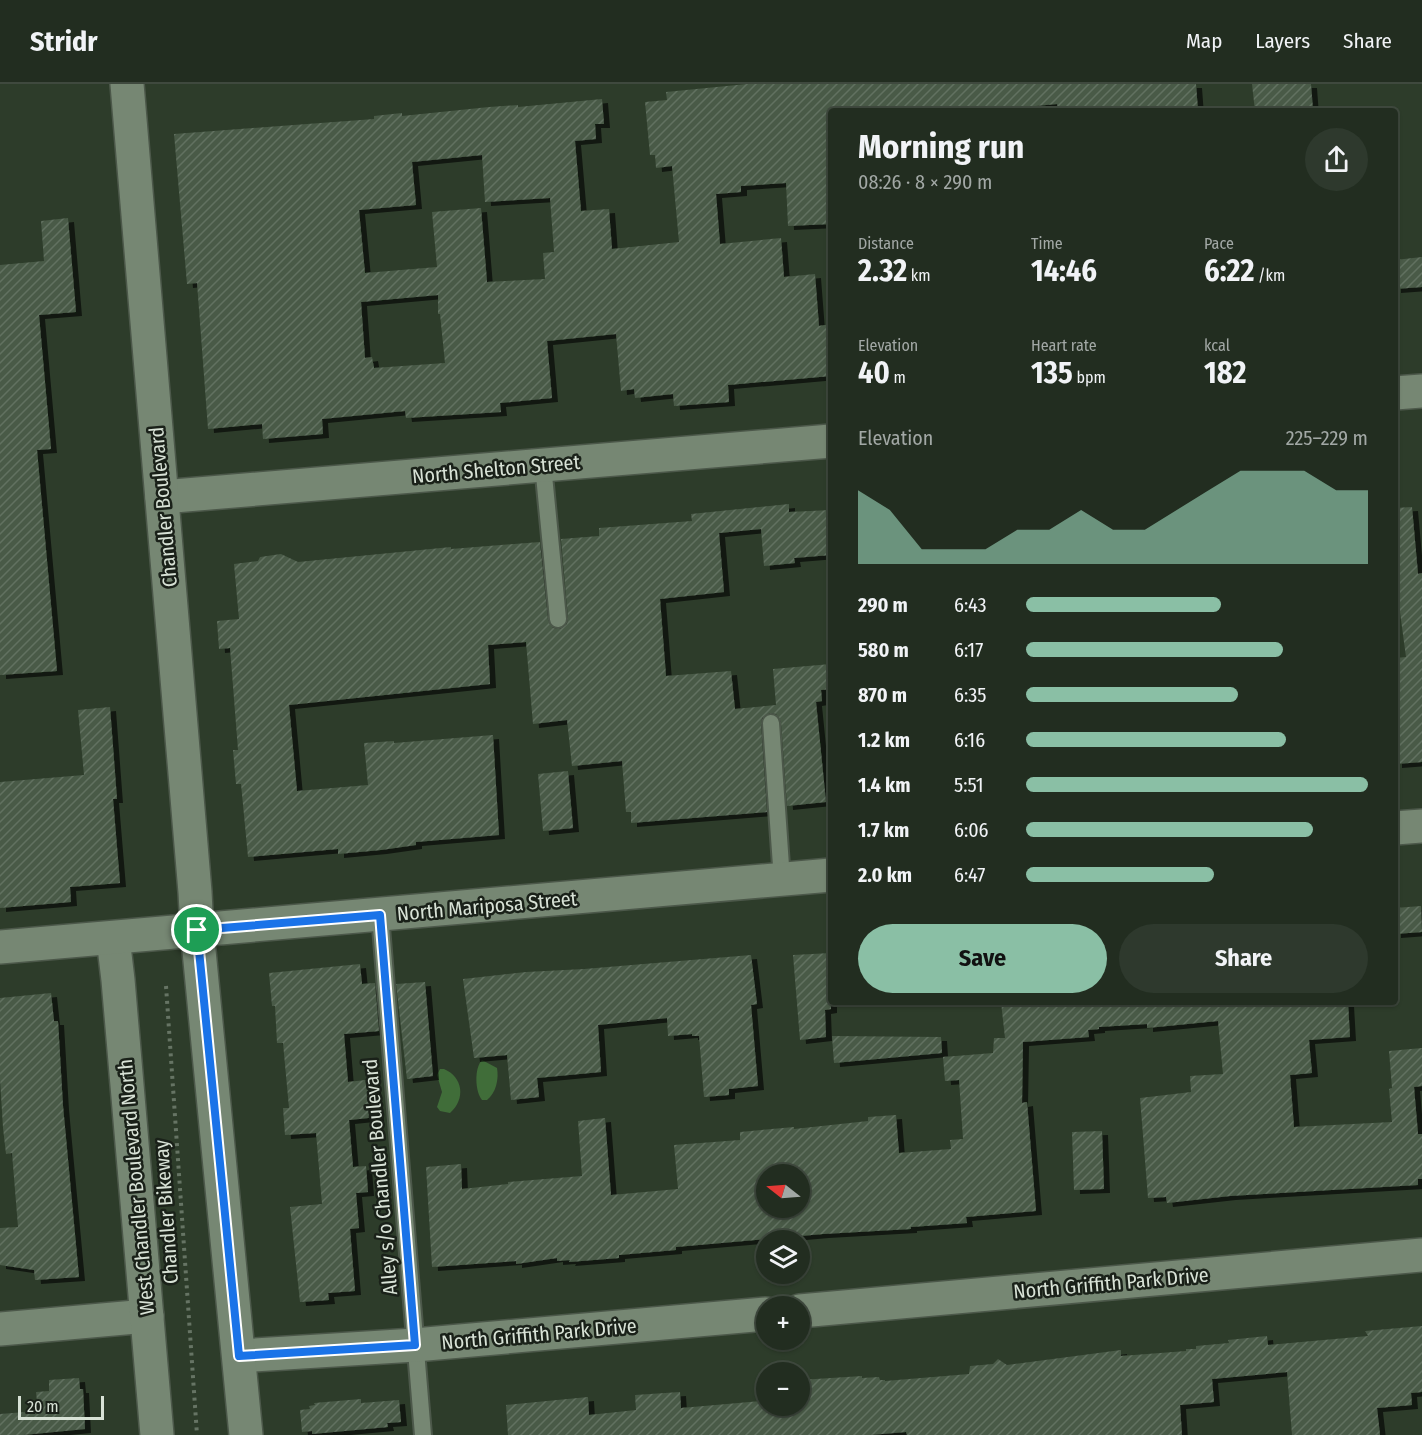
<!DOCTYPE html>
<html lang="en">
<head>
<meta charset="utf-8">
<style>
  :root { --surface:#222d20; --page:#2e392d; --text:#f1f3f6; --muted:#a2a8a5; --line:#3f493e; --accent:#8abfa5 }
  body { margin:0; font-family:"Fira Sans Condensed",sans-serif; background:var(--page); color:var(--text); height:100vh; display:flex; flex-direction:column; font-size:22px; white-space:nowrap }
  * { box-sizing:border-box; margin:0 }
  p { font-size:20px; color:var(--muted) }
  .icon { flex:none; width:33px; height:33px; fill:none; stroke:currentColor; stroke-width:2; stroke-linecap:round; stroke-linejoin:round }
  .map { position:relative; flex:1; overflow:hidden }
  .drawer { position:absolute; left:828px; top:24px; width:570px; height:897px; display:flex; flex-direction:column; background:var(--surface); border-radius:6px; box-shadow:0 2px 4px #0004,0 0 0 2px var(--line) }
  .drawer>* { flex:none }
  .needle { width:39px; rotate:287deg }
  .buttons { position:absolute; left:756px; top:1080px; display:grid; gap:12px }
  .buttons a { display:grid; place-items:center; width:54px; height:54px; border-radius:50%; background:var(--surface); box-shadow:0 2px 4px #0004,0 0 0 2px var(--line); font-size:30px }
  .scale { position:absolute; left:18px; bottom:15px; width:86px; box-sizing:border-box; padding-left:6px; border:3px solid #d8e2d6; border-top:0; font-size:16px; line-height:21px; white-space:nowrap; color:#d8e2d6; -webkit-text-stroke:4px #1a2119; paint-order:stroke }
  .pin { position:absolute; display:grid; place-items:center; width:51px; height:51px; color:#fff; margin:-26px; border:3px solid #fff; border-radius:50%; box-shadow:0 2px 6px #0007 }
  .round { display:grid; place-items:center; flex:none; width:63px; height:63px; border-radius:32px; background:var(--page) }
  .headline { display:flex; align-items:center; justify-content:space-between; height:102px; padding:0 30px }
  h1 { font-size:33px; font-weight:700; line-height:45px }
  .stats { display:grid; grid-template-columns:repeat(3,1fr); gap:9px; height:102px; padding:6px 30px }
  .stats div { display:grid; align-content:center }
  .stats b { font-size:30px; font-weight:700 }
  .stats small { font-size:16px; font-weight:400 }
  .stats p { font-size:16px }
  .chart { height:168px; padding:12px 30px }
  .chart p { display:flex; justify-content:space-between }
  .chart svg { width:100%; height:108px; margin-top:6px; fill:var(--accent); opacity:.7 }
  .action { display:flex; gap:12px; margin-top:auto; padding:12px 30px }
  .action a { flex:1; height:69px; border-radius:36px; background:var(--accent); color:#111; font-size:24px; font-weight:700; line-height:69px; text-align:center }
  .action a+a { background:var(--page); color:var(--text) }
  ul { padding:0 30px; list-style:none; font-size:20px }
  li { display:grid; grid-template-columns:96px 72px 1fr; align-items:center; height:45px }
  li i { height:15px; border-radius:8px; background:var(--accent) }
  header { display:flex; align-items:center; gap:36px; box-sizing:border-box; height:84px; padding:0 30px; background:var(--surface); border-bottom:2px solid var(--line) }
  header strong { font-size:28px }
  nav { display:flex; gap:33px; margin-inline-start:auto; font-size:21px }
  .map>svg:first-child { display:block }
</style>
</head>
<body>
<header>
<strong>Stridr</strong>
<nav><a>Map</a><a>Layers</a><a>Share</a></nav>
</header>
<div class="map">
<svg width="1422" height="1351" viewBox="0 0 1422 1351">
  <defs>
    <pattern id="building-hatch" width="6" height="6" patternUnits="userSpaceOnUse" patternTransform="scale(1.5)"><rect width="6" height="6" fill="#495a47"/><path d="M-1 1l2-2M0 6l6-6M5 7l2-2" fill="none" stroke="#627161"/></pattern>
    <filter id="shadow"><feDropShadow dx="6" dy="4" stdDeviation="0" flood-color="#0009"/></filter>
  </defs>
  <rect width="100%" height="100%" fill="#2d3c2a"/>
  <g fill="#406d39">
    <path d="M482 976 497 984C499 995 496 1009 487 1016H482C475 1008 474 984 482 976Z"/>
    <path d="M440 985H444C463 993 466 1015 450 1029L440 1027 437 1023 442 1008 437 991Z"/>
  </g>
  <g fill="url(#building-hatch)" fill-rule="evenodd" filter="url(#shadow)">
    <path d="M747 0H1196L1198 27H1058L1057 20 984 27H831V140L788 142 786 99 741 102V108L716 110 720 160 781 154 784 193 815 190 819 242 831 240V292L728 301 729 318 674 322 673 310 635 314 634 305 621 307 616 250 547 257 552 314 500 319 501 328 406 334 405 327 322 335 323 350 263 355 262 340 208 345 197 199 187 200 174 50 374 35V32L402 29V32L489 23 518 21V23L602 15 604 40H595L596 55 575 57 581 127 609 125 612 165 679 158 672 82 656 84 655 71H650L645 18 667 16 666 8ZM482 71 485 118 550 114 554 168 543 169 545 195 487 198 481 124 432 128 437 183 365 189 359 126 416 121 412 78ZM438 211V230H440L445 279 374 284 372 273 365 274 361 218Z"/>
    <polygon points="1252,0 1311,0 1313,27 1255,27"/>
    <polygon points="68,134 76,228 39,231 51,365 37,366 57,587 0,591 0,181 44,177 41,137"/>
    <polygon points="1422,173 1422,203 1395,205 1395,176"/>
    <polygon points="789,420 789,428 831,426 831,471 794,474 795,479 764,482 761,445 719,449 724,508 660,515 666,592 731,587 735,625 776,621 773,585 831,580 831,605 821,606 822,617 816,618 826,718 787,722 781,638 776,630 770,629 762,634 761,640 767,728 631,739 631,728 626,728 622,677 572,682 567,636 533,640 526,558 488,561 490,600 289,621 297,707 368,701 364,659 394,657 394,659 493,651 499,751 416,758 416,761 381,766 338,770 338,765 248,773 241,700 236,700 233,666 238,666 230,564 219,565 217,537 239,535 234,480 258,477 260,473 281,470 298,478 451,463 451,465 540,458 548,536 553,544 560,545 567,540 568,534 561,455 599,452 599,444 692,437 691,430"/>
    <polygon points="1412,423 1418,490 1422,489 1422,678 1396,680 1395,574 1406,573 1399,521 1395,521 1395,424"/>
    <polygon points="110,623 117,715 113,715 120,799 70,803 71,818 0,824 0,698 84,691 78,626"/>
    <polygon points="568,687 573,744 543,747 538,690"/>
    <polygon points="1421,822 1422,848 1395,850 1395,824"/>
    <polygon points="831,869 831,925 825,926 826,953 800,956 793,871"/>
    <polygon points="751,871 757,920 751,921 758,1002 729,1005 729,1011 704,1013 699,952 692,952 692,950 668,952 667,934 598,941 601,988 537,994 539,1013 511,1016 507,971 474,974 463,895 526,888 584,885"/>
    <polygon points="360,880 362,900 375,899 379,947 344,950 348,998 374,995 378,1033 349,1036 353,1083 366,1082 368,1108 356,1109 359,1144 350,1145 355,1207 328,1209 329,1216 300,1218 290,1123 322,1120 316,1049 285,1051 283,1024 289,1024 283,959 277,959 275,922 272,922 269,889"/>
    <polygon points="425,898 433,992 407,995 396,900"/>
    <polygon points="51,909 54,937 58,937 63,1022 79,1193 35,1196 34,1186 0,1181 0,1144 18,1143 12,1069 6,1070 3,1044 0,995 0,914"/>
    <path d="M1001 918H1348L1350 953 1309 956 1312 989 1290 991 1294 1043 1392 1038 1389 1005 1392 1004 1389 967 1422 964V1002L1414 1003 1418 1050H1422V1095H1418V1101L1230 1112 1167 1119 1166 1113 1148 1114 1140 1014 1191 1008 1190 992 1223 990 1218 937 1147 944V940L1099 943V945L1088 946 1089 953 1023 958 1022 1019 1027 1018 1036 1127 966 1133 967 1139 911 1143V1145L823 1150 676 1163V1166L619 1171V1174L569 1178 570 1176 557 1177V1174L516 1180V1177L432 1183 426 1083 461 1080 462 1105 508 1100V1098L582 1092 578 1037 605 1034 611 1111 678 1105 674 1061 740 1056V1048L794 1043V1045L868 1037V1033L896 1031 899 1069 951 1065 950 1056 963 1055 959 996 945 997 943 973 993 969 994 954H1005ZM766 1090H800V1124H766Z"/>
    <polygon points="832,952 941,953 942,969 834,979"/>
    <polygon points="1102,1047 1104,1105 1074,1106 1072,1048"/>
    <polygon points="1422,1242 1422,1308 1411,1309 1412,1321 1377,1324 1380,1351 1292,1351 1287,1288 1212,1295 1214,1318 1180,1321 1182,1351 907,1351 906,1348 870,1351 508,1351 506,1321 588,1313 589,1331 636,1326 635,1311 680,1308 681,1324 761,1317 760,1306 766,1305 766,1322 800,1322 800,1296 862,1292 862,1294 879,1293 880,1296 885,1296 885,1297 969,1290 970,1282 993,1280 998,1275 1007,1281 1121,1266 1121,1272 1186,1267 1186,1265 1196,1265 1196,1262 1229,1259 1228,1256 1267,1252 1268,1261 1368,1252 1365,1247"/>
    <polygon points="79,1294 80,1305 83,1305 85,1345 23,1351 0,1351 0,1330 38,1327 36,1308 49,1307 49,1296"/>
    <polygon points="361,1315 361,1319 399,1316 401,1338 387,1339 388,1343 312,1350 312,1347 302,1348 300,1326 310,1325 309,1322 315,1321 314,1319"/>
  </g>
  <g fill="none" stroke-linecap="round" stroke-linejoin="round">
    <defs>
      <g id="service">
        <polyline points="543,381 558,535"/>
        <polyline points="771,639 782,796"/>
        <polyline points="380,831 423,1351"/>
      </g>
      <g id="minor">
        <polyline points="1395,309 1422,307"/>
        <polyline points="162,413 831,357"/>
        <polyline points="1395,744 1422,742"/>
        <polyline points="197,846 831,791"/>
        <polyline points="800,1227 1422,1171"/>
        <polyline points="0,1245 147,1232"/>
        <polyline points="239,1272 415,1261 766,1230"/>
      </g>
      <polyline id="tertiary" points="127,0 195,808 197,846"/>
      <g id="secondary">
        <polyline points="113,854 118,896 157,1351"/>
        <polyline points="0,863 197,846 246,1351"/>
      </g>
    </defs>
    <use href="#service" stroke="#4c584a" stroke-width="20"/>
    <use href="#minor" stroke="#4c584a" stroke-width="36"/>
    <use href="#tertiary" stroke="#4c584a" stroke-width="36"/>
    <use href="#secondary" stroke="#4c584a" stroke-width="36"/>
    <polyline stroke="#667464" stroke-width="4" stroke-dasharray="3 4.5" stroke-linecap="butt" points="166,902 197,1351"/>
    <use href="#service" stroke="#768773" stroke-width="16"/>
    <use href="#minor" stroke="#768773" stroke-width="33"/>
    <use href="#tertiary" stroke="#768773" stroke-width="33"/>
    <use href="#secondary" stroke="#768773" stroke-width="33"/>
  </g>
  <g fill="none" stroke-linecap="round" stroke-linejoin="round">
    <defs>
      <polygon id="route" points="380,831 415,1261 239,1272 197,846"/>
    </defs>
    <use href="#route" stroke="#fff" stroke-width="12"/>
    <use href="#route" stroke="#1a73e8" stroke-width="8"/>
  </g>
  <g text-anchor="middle" stroke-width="5" stroke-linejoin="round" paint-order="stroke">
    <g font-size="20" fill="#d8e2d6" stroke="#1a2119">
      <text transform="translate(496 385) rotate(-5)" y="7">North Shelton Street</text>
      <text transform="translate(163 423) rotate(-95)" y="7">Chandler Boulevard</text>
      <text transform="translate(487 822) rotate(-5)" y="7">North Mariposa Street</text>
      <text transform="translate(380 1093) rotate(-95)" y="7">Alley s/o Chandler Boulevard</text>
      <text transform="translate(136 1103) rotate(-95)" y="7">West Chandler Boulevard North</text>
      <text transform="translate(166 1128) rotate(-94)" y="7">Chandler Bikeway</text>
      <text transform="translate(1111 1199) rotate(-5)" y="7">North Griffith Park Drive</text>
      <text transform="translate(539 1250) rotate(-5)" y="7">North Griffith Park Drive</text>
    </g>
  </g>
</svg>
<div class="buttons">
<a><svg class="needle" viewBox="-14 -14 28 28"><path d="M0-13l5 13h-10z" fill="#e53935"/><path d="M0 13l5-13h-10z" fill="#a2a8a5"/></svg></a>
<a><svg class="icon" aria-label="layers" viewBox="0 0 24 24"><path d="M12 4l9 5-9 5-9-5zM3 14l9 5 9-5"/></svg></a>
<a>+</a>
<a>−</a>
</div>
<div class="scale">20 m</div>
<div class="pin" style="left:197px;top:846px;background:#1e9e55"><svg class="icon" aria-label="arrive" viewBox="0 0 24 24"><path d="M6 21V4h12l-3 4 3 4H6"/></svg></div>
<section class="drawer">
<div class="headline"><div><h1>Morning run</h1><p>08:26 · 8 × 290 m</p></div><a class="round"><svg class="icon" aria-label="share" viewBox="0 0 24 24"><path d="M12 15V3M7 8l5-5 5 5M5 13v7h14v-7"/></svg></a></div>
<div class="stats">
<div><p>Distance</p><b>2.32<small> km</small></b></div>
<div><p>Time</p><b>14:46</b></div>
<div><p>Pace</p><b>6:22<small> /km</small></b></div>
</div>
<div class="stats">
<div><p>Elevation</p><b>40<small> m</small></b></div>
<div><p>Heart rate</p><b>135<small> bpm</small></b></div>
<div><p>kcal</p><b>182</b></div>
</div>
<div class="chart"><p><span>Elevation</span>225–229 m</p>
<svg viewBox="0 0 160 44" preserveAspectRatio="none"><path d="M0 44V14L10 22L20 38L30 38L40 38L50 30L60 30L70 22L80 30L90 30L100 22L110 14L120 6L130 6L140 6L150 14L160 14V44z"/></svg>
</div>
<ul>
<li><b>290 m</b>6:43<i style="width:57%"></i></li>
<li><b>580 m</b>6:17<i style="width:75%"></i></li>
<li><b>870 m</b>6:35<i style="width:62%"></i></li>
<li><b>1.2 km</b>6:16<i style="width:76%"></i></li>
<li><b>1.4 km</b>5:51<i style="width:100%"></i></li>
<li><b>1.7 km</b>6:06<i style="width:84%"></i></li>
<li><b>2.0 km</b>6:47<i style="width:55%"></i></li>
</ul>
<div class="action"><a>Save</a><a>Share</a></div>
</section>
</div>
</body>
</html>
